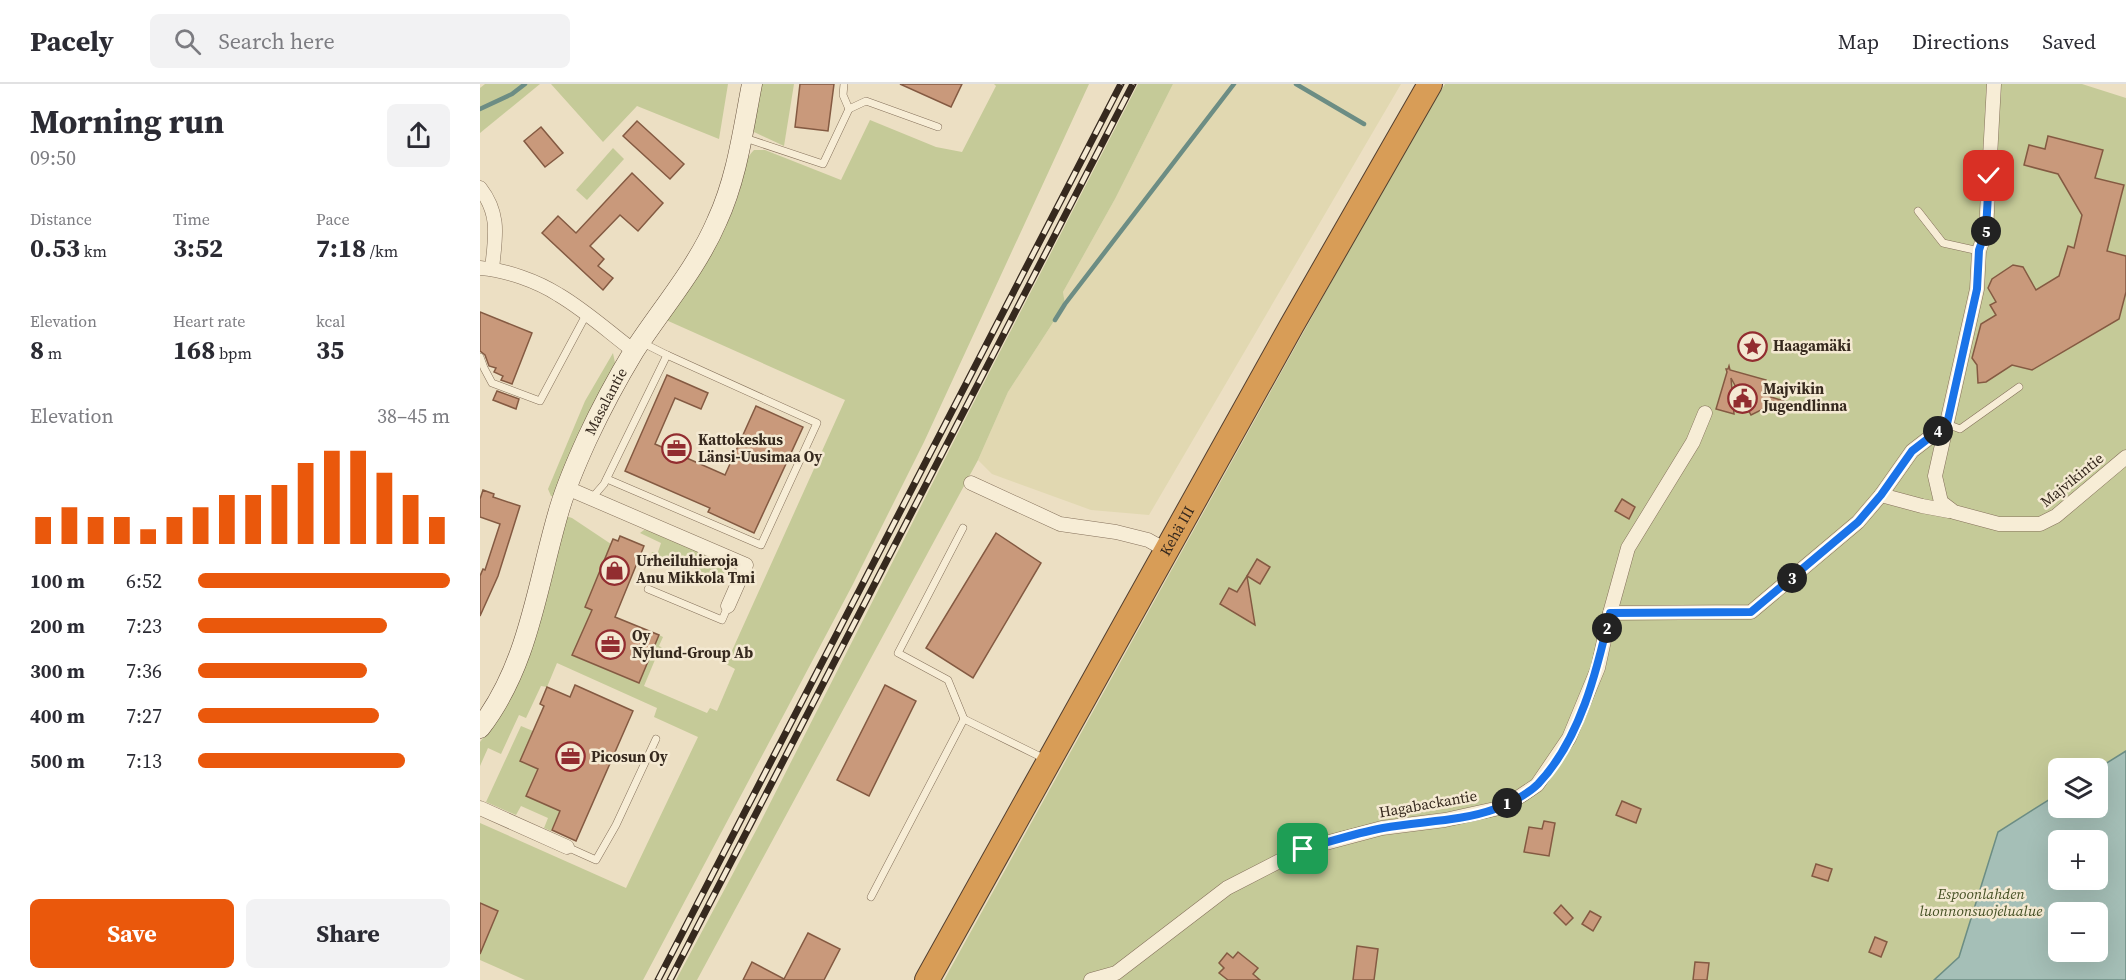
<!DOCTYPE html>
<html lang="en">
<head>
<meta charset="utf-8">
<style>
  :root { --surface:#fff; --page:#f2f2f3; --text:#2b2b33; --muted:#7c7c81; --line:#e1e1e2; --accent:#ea580c }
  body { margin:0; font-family:"Source Serif 4",serif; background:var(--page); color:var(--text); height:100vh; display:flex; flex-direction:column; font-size:22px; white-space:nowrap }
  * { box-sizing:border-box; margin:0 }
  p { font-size:20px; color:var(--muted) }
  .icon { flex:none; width:33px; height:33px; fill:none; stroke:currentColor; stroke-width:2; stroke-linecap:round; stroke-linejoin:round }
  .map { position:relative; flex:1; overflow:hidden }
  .side { display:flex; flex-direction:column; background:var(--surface); width:480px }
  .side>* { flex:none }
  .tools { position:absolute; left:1568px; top:674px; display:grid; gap:12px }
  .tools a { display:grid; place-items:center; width:60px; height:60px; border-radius:9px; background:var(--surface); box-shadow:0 6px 24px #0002; font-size:30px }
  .pin { position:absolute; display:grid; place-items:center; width:51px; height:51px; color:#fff; margin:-26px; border-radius:12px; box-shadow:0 3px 9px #0006 }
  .km { position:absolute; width:30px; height:30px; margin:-15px; border-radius:50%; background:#222; color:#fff; font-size:16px; line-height:30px; text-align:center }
  .round { display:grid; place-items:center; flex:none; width:63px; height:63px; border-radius:9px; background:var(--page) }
  .head { display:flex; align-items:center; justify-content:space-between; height:102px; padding:0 30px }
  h1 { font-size:33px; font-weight:700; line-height:45px }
  .metrics { display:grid; grid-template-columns:repeat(3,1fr); gap:9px; height:102px; padding:6px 30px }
  .metrics div { display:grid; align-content:center }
  .metrics b { font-size:26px; font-weight:700 }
  .metrics small { font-size:16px; font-weight:400 }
  .metrics p { font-size:16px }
  .chart { height:168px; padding:12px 30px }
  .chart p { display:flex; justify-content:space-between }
  .chart svg { width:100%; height:108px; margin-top:6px; stroke:var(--accent); stroke-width:6 }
  .cta { display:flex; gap:12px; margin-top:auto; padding:12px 30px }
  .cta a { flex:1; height:69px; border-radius:9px; background:var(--accent); color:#fff; font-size:24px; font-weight:700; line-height:69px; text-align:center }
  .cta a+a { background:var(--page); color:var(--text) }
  ul { padding:0 30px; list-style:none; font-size:20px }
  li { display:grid; grid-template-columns:96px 72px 1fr; align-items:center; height:45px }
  li i { height:15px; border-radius:8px; background:var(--accent) }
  header { display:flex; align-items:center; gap:36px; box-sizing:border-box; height:84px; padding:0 30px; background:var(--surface); border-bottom:2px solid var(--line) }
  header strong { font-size:28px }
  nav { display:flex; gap:33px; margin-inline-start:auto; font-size:21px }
  .search { width:420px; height:54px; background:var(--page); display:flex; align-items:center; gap:15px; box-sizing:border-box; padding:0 21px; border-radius:9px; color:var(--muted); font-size:22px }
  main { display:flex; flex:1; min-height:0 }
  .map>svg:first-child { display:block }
</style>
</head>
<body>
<header>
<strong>Pacely</strong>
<div class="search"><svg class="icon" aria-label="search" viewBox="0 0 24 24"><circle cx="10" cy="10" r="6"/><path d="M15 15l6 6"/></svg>Search here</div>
<nav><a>Map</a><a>Directions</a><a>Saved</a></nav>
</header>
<main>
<section class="side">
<div class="head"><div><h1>Morning run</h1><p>09:50</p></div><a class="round"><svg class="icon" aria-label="share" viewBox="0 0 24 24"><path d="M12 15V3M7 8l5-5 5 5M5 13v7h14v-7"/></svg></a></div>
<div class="metrics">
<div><p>Distance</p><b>0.53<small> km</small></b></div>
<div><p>Time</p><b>3:52</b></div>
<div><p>Pace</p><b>7:18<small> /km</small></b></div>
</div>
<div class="metrics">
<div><p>Elevation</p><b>8<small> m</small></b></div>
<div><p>Heart rate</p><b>168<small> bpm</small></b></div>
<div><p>kcal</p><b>35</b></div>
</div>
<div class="chart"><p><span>Elevation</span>38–45 m</p>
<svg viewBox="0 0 160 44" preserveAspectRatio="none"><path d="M5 44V33M15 44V29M25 44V33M35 44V33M45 44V38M55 44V33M65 44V29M75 44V24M85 44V24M95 44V20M105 44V11M115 44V6M125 44V6M135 44V15M145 44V24M155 44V33"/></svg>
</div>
<ul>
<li><b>100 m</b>6:52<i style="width:100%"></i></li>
<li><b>200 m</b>7:23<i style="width:75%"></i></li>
<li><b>300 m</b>7:36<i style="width:67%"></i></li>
<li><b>400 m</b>7:27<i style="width:72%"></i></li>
<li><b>500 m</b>7:13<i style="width:82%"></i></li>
</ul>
<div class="cta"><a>Save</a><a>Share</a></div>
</section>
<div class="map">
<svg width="1646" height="896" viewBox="0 0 1646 896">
  <rect width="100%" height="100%" fill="#ecdfc3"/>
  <polygon fill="#e1d8b1" points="693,0 921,0 669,431 611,426 512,390 498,376 528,308 585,220 583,208 635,115"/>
  <g fill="#c5ca98" fill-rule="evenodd">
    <polygon points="5,0 60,0 0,49 0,4"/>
    <polygon points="71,0 248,0 239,55 157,22 123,58"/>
    <polygon points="280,0 314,0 304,62 274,48 272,43"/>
    <path d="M514 0H609L444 358 372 502 163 896H45L0 876V870L18 827 0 819V739L146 804 218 653 174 633 177 624 77 579 67 603 61 602 46 634 39 631 21 670 8 664 0 682V658L25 624 41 594 52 564 86 432 92 434 131 460 105 522 112 526 93 572 159 599 179 551 183 553 179 562 183 564 180 572 177 571 164 602 227 629 230 624 237 627 255 585 246 580 365 316 186 236C215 197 244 156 259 109 264 94 262 77 274 66H285L361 96 390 36 456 63 482 68 516 2Z"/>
    <polygon points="658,0 693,0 635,115 583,208 585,220 528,308 498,376 217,896 196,896 280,739 478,349"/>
    <path d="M965 0H1602L1646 14V896H464L924 67ZM1578 684H1617V723H1578ZM1578 756H1617V795H1578ZM1578 828H1617V867H1578Z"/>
    <polygon points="133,64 144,75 107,116 96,106"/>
    <polygon points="133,269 135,279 105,337 76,412 71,412 68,405 105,317"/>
    <polygon points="164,446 173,447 248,480 241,496 185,472 180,482 168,477 172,468 178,468 181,459 160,449"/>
    <polygon points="41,642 53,647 40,677 58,685 46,712 80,727 71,747 64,744 68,734 41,722 36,731 6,718"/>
  </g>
  <path fill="#a5bfb7" stroke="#6c8d84" stroke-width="1.5" fill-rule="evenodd" d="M1646 667V896H1454L1479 873 1518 748 1578 710V723H1617V685ZM1578 756H1617V795H1578ZM1578 828H1617V867H1578Z"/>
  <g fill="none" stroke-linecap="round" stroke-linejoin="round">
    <g stroke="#6c8d84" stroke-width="4.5">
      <polyline points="816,0 884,40"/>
      <polyline points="0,25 32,10 45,0"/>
      <polyline points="575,236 585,220 754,0"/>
    </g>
  </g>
  <g fill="#c9997b" stroke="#845a42" stroke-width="1.5">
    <polygon points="320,0 354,0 348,47 315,43"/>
    <polygon points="420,0 482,0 471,23"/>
    <polygon points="157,37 204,80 190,95 143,52"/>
    <polygon points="61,43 83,69 65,83 44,57"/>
    <polygon points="1568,52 1623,66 1615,94 1644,101 1627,167 1646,172 1646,208 1639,235 1552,286 1532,281 1506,298 1498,299 1497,281 1492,274 1501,240 1516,231 1510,221 1516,218 1508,204 1512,195 1533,181 1543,183 1556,206 1579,192 1588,162 1594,164 1602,131 1578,90 1544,81 1549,61 1565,65"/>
    <polygon points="152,89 183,119 158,147 140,131 110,162 124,175 118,182 133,194 123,206 62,149 78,132 96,149"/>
    <polygon points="0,228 52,249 32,300 21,296 23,292 14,288 16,284 9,282 5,271 0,267"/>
    <polygon points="1249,282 1250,286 1286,296 1284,302 1291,313 1304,317 1300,330 1283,325 1271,331 1251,294 1254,330 1236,325 1247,288 1246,285 1248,285"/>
    <polygon points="187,291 228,309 221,325 195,314 175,360 245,391 276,322 323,343 274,449 228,428 230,424 145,387"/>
    <polygon points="17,307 39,315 36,325 13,316"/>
    <polygon points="3,406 14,410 13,413 40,422 18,492 0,532 0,492 3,485 5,486 20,440 0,433 0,415"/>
    <polygon points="1142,415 1155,423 1149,435 1135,427"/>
    <polygon points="516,449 561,479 493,594 446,564"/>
    <polygon points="140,452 164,462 135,533 179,551 159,599 92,571 112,526 105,523 133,455 138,457"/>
    <polygon points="777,475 790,483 780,500 767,492"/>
    <polygon points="767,492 775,541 740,520 749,504 757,508"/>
    <polygon points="95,601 153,627 96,757 72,746 80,727 46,712 58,685 40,677 64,622 60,620 67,603 90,613"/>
    <polygon points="405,601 436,617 389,712 357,696"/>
    <polygon points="1142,717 1161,725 1156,739 1136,731"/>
    <polygon points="1064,737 1075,739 1069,772 1044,768 1049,743 1062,745"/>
    <polygon points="1336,780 1352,785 1348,797 1332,792"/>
    <polygon points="0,819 18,827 0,870"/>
    <polygon points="1081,821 1093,834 1086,841 1074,829"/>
    <polygon points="1110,827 1121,833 1113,847 1102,840"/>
    <polygon points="328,849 360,865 344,896 263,896 272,878 304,895"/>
    <polygon points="1395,853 1407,858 1401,873 1389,868"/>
    <polygon points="877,862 898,865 894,896 873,896"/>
    <polygon points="758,868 778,884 773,890 780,896 748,896 739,889 744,884 739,879 747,869 753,874"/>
    <polygon points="1215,878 1229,879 1227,896 1213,896"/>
  </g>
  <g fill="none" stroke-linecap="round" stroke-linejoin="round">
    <defs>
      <g id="lane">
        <polyline points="364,0 363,11 369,25"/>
        <polyline points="265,54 343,80 369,25 386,17 458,43"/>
        <polyline points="1438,127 1463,159 1499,167"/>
        <polyline points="0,273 4,284 12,299 60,317 106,231"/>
        <polyline points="1467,340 1480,345 1539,303"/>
        <polyline points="127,395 281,461 337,339 187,271"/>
        <polyline points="111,415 124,400 187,271 161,258"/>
        <polyline points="483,444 418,569 468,596 484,635"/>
        <polyline points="168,505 242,536 248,522"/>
        <polyline points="484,635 565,675"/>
        <polyline points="87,763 116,776 136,741 176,655"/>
        <polyline points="391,813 484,635"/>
      </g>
      <g id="street">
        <polyline points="1514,0 1506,146 1499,167 1497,205 1455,392 1461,418 1474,428 1519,440 1560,440 1576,432 1646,373"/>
        <path d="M0 104C21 131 15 154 12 185"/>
        <path d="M0 184C26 186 57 197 79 211 106 227 130 249 154 267"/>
        <polyline points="491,399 580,440 636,448 668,456 686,466"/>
        <polyline points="87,404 266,481 248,522"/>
        <polyline points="1401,411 1442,422 1469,427"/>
        <polyline points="1130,529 1271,528 1378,438 1401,411 1432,367 1467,340"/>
        <polyline points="0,724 87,763"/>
        <polyline points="611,896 636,889 747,804 823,765 902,744 965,736 1015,725 1039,713 1057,701 1089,654 1118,584 1130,529 1148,464 1213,358 1225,329"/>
      </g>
      <g id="secondary">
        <path id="s1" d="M0 644C50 579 57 499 80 423 87 400 97 377 107 355 121 325 137 295 154 267 182 224 217 184 237 137 257 94 263 46 272 0"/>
      </g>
      <g id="highway">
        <path id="s2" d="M447 896 812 241 950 0"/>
      </g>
    </defs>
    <use href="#lane" stroke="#85715b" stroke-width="8"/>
    <use href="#street" stroke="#85715b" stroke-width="15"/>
    <use href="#secondary" stroke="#67523e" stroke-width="21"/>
    <use href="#highway" stroke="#533f2f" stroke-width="26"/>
    <use href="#lane" stroke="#f7edd6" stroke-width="7"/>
    <use href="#street" stroke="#f7edd6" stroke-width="14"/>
    <use href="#secondary" stroke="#f7edd6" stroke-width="20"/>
    <use href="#highway" stroke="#d89d57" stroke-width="24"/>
    <defs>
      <g id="rail">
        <polyline points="178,896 641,0"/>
        <polyline points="190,896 653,0"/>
      </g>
    </defs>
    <use href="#rail" stroke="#36291e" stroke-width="7"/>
    <use href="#rail" stroke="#f4e9d2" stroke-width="4.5" stroke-dasharray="14" stroke-linecap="butt"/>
  </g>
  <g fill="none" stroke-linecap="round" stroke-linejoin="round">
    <defs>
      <path id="route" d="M823 765C849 758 876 749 903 744 939 737 979 738 1015 725 1029 720 1048 710 1058 700 1100 656 1117 587 1130 529L1271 528 1378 438 1401 411 1432 367 1467 340 1497 205 1499 166 1506 146 1509 92"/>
    </defs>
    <use href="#route" stroke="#fff" stroke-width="12"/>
    <use href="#route" stroke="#1a73e8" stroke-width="8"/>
  </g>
  <defs>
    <symbol id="sight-ring" viewBox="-11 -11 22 22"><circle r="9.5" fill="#f4e9d2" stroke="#922d30" stroke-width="1.5"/><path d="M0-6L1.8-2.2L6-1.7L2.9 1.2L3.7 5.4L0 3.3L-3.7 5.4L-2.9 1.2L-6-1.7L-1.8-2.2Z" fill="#922d30"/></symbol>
    <symbol id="civic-ring" viewBox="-11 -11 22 22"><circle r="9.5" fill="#f4e9d2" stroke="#922d30" stroke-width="1.5"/><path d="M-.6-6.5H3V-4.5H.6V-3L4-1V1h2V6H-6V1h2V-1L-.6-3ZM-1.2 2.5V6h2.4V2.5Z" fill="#922d30"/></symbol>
    <symbol id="office-ring" viewBox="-11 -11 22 22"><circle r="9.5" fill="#f4e9d2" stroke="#922d30" stroke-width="1.5"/><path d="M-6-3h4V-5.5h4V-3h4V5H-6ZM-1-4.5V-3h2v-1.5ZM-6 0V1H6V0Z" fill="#922d30"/></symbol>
    <symbol id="shop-ring" viewBox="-11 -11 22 22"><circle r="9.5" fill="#f4e9d2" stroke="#922d30" stroke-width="1.5"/><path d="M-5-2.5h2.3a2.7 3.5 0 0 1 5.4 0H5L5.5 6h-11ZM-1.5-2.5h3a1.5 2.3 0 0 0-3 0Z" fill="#922d30"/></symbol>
  </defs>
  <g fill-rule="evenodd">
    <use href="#sight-ring" x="1256" y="246" width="33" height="33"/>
    <use href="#civic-ring" x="1246" y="298" width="33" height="33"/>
    <use href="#office-ring" x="180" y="348" width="33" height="33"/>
    <use href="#shop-ring" x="118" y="470" width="33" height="33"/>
    <use href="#office-ring" x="114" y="544" width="33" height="33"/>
    <use href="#office-ring" x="74" y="656" width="33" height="33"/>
  </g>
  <g text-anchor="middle" stroke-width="5" stroke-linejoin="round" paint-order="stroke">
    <g font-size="15" font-weight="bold" fill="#36291e" stroke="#f4e9d2" text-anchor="start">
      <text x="1293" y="267">Haagamäki</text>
      <text x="1283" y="310">Majvikin<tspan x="1283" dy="17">Jugendlinna</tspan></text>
      <text x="218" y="361">Kattokeskus<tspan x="218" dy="17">Länsi-Uusimaa Oy</tspan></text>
      <text x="156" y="482">Urheiluhieroja<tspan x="156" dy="17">Anu Mikkola Tmi</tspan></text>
      <text x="152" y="557">Oy<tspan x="152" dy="17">Nylund-Group Ab</tspan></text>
      <text x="111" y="678">Picosun Oy</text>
    </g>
    <g font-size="15" fill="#36291e" stroke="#f4e9d2">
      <text dy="5" stroke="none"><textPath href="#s1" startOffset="352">Masalantie</textPath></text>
      <text transform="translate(1592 396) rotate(-39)" y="5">Majvikintie</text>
      <text dy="5" stroke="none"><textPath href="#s2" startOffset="514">Kehä III</textPath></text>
      <text transform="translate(948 720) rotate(-10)" y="5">Hagabackantie</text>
    </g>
    <g font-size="15" font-style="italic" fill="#475226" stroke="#f4e9d2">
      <text x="1501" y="815">Espoonlahden<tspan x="1501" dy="17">luonnonsuojelualue</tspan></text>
    </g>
  </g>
</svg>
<div class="tools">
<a><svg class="icon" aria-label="layers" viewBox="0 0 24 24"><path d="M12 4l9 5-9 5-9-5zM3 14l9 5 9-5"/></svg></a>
<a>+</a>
<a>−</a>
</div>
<div class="pin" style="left:823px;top:765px;background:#1e9e55"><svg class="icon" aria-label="arrive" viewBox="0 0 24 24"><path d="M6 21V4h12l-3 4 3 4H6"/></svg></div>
<div class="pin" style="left:1509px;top:92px;background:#d93025"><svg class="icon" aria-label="check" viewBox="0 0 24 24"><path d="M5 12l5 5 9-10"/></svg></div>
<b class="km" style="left:1027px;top:719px">1</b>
<b class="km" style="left:1127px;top:544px">2</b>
<b class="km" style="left:1312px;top:494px">3</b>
<b class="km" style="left:1458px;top:347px">4</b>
<b class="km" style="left:1506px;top:147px">5</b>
</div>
</main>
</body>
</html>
